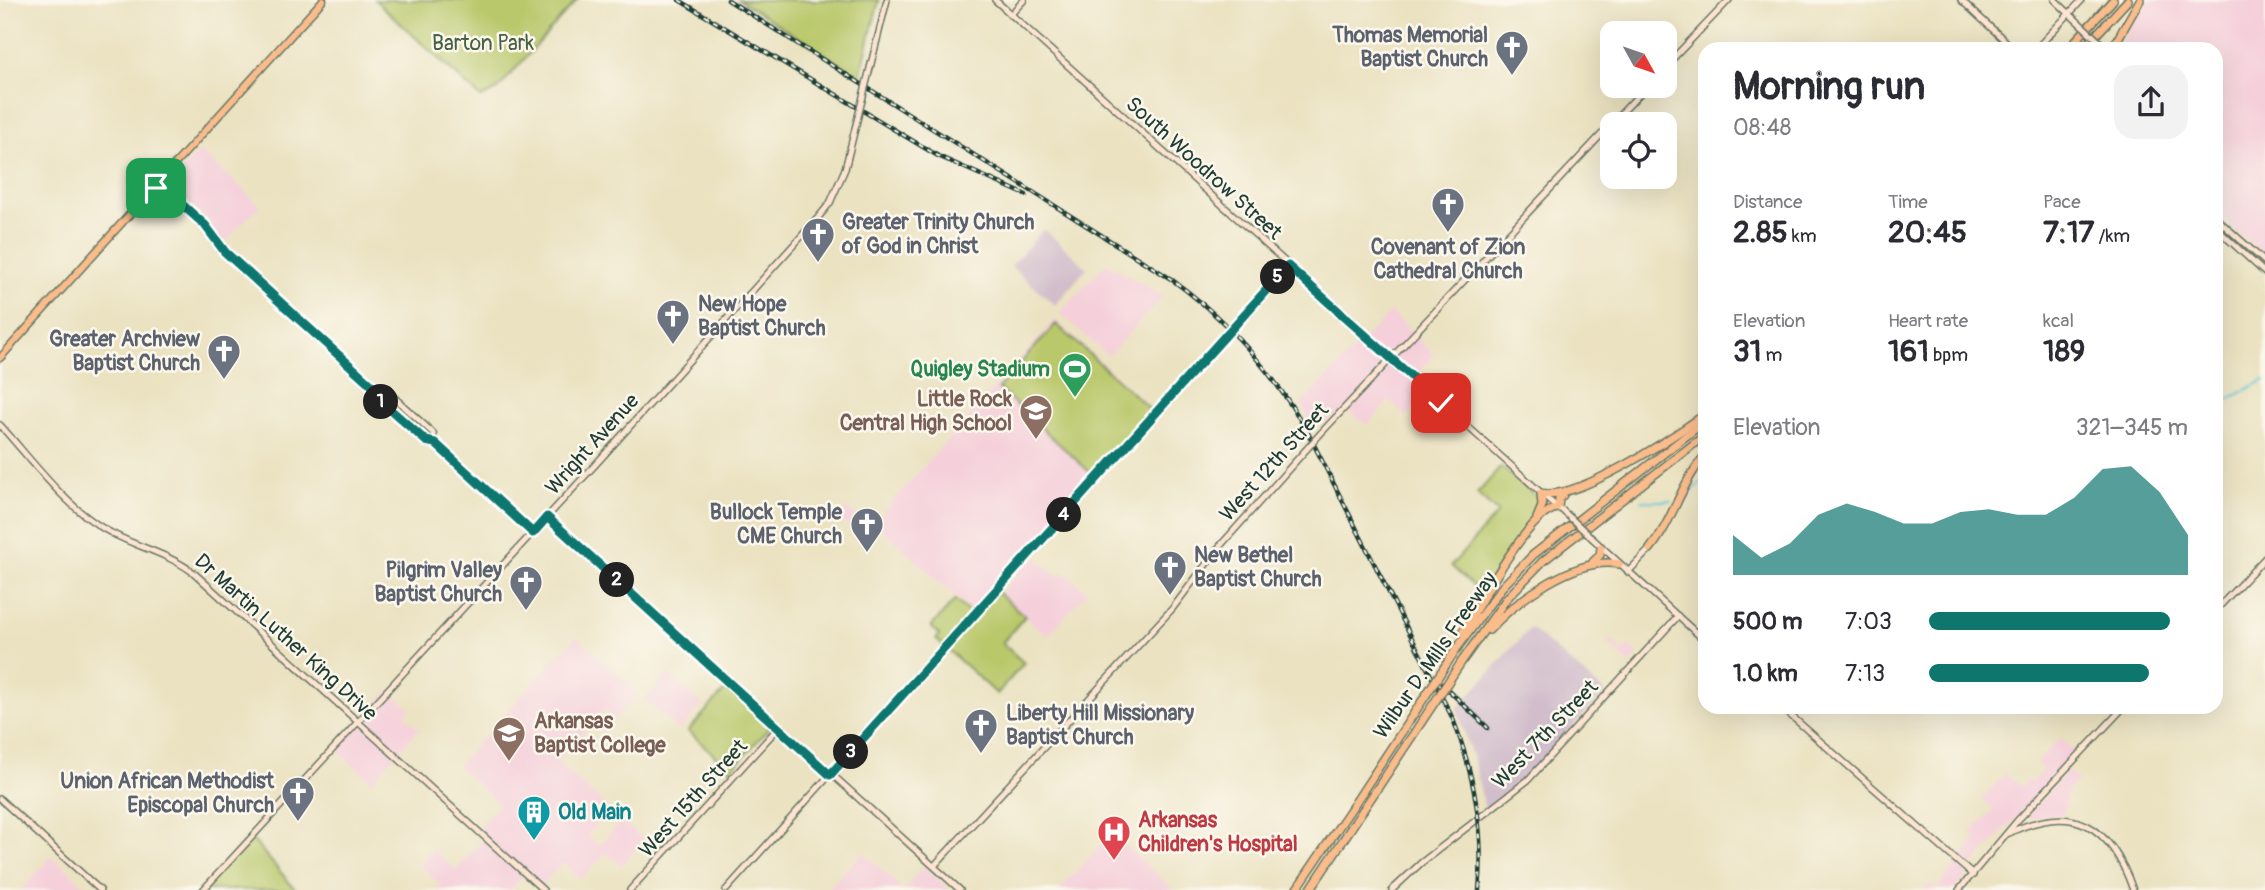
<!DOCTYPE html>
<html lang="en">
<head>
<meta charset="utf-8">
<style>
  :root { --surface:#fff; --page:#f2f2f3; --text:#2b2b33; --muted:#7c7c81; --accent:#0f766e }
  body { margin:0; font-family:Pangolin,sans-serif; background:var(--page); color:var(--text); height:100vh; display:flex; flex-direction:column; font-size:26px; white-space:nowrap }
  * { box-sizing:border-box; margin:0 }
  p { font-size:23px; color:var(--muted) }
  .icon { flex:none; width:38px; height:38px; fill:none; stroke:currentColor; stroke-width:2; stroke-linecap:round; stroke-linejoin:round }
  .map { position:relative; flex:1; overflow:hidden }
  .side { position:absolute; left:1698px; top:42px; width:525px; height:672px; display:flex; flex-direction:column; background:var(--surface); border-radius:21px; box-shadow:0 7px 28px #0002 }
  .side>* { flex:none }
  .needle { width:46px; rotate:130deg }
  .buttons { position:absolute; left:1600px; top:21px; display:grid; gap:14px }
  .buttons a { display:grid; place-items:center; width:77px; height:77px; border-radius:14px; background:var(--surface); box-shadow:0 7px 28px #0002; font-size:35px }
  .pin { position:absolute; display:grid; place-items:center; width:60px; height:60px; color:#fff; margin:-30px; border-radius:14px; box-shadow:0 4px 10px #0006 }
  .km { position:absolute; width:35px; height:35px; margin:-18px; border-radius:50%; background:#222; color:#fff; font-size:19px; line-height:35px; text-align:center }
  .round { display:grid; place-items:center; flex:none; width:74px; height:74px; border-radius:21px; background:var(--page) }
  .headline { display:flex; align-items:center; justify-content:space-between; height:119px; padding:0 35px }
  h1 { font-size:38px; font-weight:800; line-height:52px }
  .stats { display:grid; grid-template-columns:repeat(3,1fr); gap:10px; height:119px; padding:7px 35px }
  .stats div { display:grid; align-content:center }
  .stats b { font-size:30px; font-weight:800 }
  .stats small { font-size:19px; font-weight:400 }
  .stats p { font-size:19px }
  .chart { height:196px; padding:14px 35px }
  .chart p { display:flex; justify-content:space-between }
  .chart svg { width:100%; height:126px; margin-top:7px; fill:var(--accent); opacity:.7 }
  ul { padding:0 35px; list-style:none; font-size:23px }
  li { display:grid; grid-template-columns:112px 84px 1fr; align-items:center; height:52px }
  li i { height:18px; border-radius:9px; background:var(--accent) }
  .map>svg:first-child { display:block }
</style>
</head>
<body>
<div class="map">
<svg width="2265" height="890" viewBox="0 0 2265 890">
  <rect width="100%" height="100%" fill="#fbf7ec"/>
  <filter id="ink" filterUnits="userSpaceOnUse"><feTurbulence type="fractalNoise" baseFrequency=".0143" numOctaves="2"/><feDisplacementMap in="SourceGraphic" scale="14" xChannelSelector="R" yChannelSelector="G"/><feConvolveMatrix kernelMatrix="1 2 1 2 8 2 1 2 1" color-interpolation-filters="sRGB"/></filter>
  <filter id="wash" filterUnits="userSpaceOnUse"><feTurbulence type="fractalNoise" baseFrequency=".00686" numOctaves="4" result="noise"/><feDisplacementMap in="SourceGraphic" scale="28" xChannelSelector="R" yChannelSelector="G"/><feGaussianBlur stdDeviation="1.57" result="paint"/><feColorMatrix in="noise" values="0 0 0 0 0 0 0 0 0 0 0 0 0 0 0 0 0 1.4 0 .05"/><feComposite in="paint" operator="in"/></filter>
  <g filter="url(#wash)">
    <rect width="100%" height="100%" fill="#ebe2c1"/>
    <g fill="#f5cfda">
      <polygon points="2149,0 2265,0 2265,256 2216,214 2216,49 2116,49"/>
      <polygon points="200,151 260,205 223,244 205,217 168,184"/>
      <polygon points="1106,263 1163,296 1108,356 1060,313"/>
      <polygon points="1391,311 1434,355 1413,381 1425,392 1407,417 1389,400 1367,425 1347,410 1314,427 1301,405"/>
      <polygon points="1055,320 1153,410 995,588 996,591 993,589 971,611 874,522"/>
      <polygon points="847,508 863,523 855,533 838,518"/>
      <polygon points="1033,556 1058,578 1064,572 1087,592 1047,636 1000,594"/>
      <polygon points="576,636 638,693 615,719 604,710 557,762 610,810 587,835 599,846 622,821 644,840 621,866 606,853 581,879 563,862 540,887 543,890 537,890 540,888 525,874 511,890 437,890 441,885 419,865 432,849 456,870 485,838 476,830 499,804 457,766"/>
      <polygon points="1610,639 1623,651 1628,646 1638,655 1630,664 1607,643"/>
      <polygon points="668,674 703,705 679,731 645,700"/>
      <polygon points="389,690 411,709 405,716 419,729 372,781 334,748"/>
      <polygon points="2060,738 2077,753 1965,873 1967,876 1954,890 1924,890 1930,883 1936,889 1977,839 1971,833 1993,809 1981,800 2005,774 2021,787 2027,780 2031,783 2043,770 2036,763"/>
      <polygon points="2068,771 2079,781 2069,788 2063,814 2030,819 2027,816"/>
      <polygon points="1112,834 1174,890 1059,890"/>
      <polygon points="863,852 904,890 924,866 950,890 827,890"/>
      <polygon points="52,856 89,890 21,890"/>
    </g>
    <g fill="#d1bdcb">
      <polygon points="1044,229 1087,268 1055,305 1011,266"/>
      <polygon points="1530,628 1605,692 1519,784 1485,810 1474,762 1457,709"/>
    </g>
    <g fill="#b9c86b" stroke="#6c8250" stroke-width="2">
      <polygon points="375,0 577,0 496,91 481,98"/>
      <polygon points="739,0 879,0 860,76"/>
      <polygon points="1056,324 1151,410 1093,475 998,388"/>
      <polygon points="380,390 383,390 434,439 429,441 380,397"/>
      <polygon points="1501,467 1538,498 1538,509 1482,594 1451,566 1498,513 1477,494"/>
      <polygon points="996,591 1025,616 1002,643 1024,663 997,694 936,639 939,635 931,627 955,600 974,617"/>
      <polygon points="727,688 770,727 731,770 688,731"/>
      <polygon points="250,837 296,890 203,890"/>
    </g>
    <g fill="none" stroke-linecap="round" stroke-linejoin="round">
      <g stroke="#5ec7da" stroke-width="2">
        <polyline points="2223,402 2265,380"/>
        <polyline points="1689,493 1704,481"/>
        <polyline points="1642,501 1671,501"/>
      </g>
    </g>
  </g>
  <g filter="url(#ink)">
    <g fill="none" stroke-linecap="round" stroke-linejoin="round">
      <defs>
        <g id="secondary">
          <polyline points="995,0 1559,509"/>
          <polyline points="1961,0 2014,49"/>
          <polyline points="2055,0 2075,19"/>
          <polyline points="1010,15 1024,0"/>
          <polyline points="2036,49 2082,0"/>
          <polyline points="874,52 887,0"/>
          <polyline points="1664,68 1729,0"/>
          <polyline points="159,184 205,224 225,252 376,389 383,387 433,433 435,443 533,533"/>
          <polyline points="2216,218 2265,262"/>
          <polyline points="2216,228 2265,273"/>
          <polyline points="1240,320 1288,266"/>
          <polyline points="376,389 375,396 429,444 435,443"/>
          <path d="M0 425C30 458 60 500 98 525 128 546 164 550 194 573L543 890"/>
          <polyline points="1321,433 1647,86"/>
          <polyline points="547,517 960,890"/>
          <polyline points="1593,539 1704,640"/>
          <polyline points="1628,572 1650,549"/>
          <polyline points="2216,610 2265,558"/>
          <polyline points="1781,707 1973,875"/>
          <polyline points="0,799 100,890"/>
          <path d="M2007 834C2073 801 2110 824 2133 890"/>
          <polyline points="934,866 1172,609 1220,546 1295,462"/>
          <polyline points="203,890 595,465 817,219 830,203 845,169"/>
          <polyline points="630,890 778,728"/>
          <polyline points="726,890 1213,350"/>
          <polyline points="1392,890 1421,863 1528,780 1678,616"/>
          <polyline points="1959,890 2017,821 2124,707"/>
        </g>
        <polyline id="primary" points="0,358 323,0"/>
        <g id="highway">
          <polyline points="2068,49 2113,0"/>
          <polyline points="2083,49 2128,0"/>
          <polyline points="2112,49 2140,0"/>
          <path d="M1537 518 1542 506 1541 493C1576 502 1673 437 1704 415"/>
          <path d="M1650 549C1673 521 1680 485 1704 457"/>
          <polyline points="1593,562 1600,555 1601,547"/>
          <path d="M1489 630C1517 600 1576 556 1619 564"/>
          <path d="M1462 633C1479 606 1529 510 1558 508L1559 499 1563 495"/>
          <polyline points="1455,651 1502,587 1533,555 1704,422"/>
          <polyline points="1462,661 1507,598 1543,561 1704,436"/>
          <polyline points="1296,890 1355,803"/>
          <polyline points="1310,890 1363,810"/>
        </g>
      </defs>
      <use href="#secondary" stroke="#667765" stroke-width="8"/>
      <use href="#primary" stroke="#667765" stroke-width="9"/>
      <use href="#highway" stroke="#667765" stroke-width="10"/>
      <use href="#secondary" stroke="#fde4d1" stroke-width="5"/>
      <use href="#primary" stroke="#fabc8b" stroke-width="6"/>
      <use href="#highway" stroke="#fabc8b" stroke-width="7"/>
      <defs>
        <g id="rail">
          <polyline points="679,0 938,156 1026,195"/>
          <path d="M728 0 1171 279C1228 320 1272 371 1307 431L1453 719C1474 774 1485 831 1479 890"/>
          <polyline points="1442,684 1488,728"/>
        </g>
      </defs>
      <use href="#rail" stroke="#1f3d34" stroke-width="4.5"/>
      <use href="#rail" stroke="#fbf7ec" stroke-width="2" stroke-dasharray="5" stroke-linecap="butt"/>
      <defs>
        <g id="secondary-bridge">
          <polyline points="2075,19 2103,45"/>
          <polyline points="845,169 874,52"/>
          <polyline points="1213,350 1240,320"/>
          <polyline points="1295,462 1321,433"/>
          <polyline points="1562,510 1593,539"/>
        </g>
        <g id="highway-bridge">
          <polyline points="1355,803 1455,651"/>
          <polyline points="1363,810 1462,661"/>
        </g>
      </defs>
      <use href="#secondary-bridge" stroke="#667765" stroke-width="8" stroke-linecap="butt"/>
      <use href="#highway-bridge" stroke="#667765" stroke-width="10" stroke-linecap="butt"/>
      <use href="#secondary-bridge" stroke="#fde4d1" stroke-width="5"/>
      <use href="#highway-bridge" stroke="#fabc8b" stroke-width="7"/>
    </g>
  </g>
  <g fill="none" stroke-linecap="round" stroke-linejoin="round" filter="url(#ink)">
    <defs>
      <polyline id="route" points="156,188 159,184 205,225 225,252 376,389 375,396 426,441 435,443 533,533 547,517 830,775 1288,266 1441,403"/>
    </defs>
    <use href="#route" stroke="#fff" stroke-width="14"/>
    <use href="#route" stroke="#0f766e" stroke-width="9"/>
  </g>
  <defs>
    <symbol id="church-pin" viewBox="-11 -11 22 30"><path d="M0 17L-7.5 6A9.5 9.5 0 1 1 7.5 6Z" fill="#6b7280" stroke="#fbf7ec"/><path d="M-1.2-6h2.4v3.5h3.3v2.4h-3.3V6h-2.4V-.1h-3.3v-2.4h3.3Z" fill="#fff"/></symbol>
    <symbol id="stadium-pin" viewBox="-11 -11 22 30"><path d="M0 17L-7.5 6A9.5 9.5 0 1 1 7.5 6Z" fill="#2e9e5b" stroke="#fbf7ec"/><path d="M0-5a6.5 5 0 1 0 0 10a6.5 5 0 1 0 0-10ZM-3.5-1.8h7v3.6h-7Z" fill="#fff"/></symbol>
    <symbol id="school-pin" viewBox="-11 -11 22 30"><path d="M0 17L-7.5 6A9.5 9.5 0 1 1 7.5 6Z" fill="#8d6e63" stroke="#fbf7ec"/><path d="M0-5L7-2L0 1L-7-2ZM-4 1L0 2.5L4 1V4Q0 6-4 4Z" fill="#fff"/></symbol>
    <symbol id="university-pin" viewBox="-11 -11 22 30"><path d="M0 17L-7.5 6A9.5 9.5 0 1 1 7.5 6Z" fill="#8d6e63" stroke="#fbf7ec"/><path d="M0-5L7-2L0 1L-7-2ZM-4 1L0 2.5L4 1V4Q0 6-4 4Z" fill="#fff"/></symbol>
    <symbol id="building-pin" viewBox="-11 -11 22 30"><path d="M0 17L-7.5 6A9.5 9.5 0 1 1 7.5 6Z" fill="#0f9aa8" stroke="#fbf7ec"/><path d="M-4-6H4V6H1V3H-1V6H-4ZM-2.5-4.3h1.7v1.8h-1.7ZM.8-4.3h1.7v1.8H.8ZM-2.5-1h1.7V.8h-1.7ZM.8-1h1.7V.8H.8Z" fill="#fff"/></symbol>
    <symbol id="hospital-pin" viewBox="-11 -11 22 30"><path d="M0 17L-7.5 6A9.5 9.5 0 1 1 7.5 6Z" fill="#e0444e" stroke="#fbf7ec"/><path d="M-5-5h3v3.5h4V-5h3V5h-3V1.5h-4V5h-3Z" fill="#fff"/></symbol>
  </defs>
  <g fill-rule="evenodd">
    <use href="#church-pin" x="1493" y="28" width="38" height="52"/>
    <use href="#church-pin" x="1429" y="185" width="38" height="52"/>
    <use href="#church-pin" x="799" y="215" width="38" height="52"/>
    <use href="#church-pin" x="654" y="297" width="38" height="52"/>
    <use href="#church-pin" x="205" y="332" width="38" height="52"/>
    <use href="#stadium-pin" x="1056" y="350" width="38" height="52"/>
    <use href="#school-pin" x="1017" y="392" width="38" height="52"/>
    <use href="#church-pin" x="848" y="505" width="38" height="52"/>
    <use href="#church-pin" x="1151" y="548" width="38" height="52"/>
    <use href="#church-pin" x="507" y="563" width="38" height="52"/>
    <use href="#church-pin" x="962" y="706" width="38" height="52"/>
    <use href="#university-pin" x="490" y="714" width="38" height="52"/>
    <use href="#church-pin" x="279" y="774" width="38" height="52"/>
    <use href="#building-pin" x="515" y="793" width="38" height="52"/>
    <use href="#hospital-pin" x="1095" y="813" width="38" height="52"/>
  </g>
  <g text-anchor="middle" stroke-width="5" stroke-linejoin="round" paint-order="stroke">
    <g font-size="21" font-weight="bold" fill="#5b616d" stroke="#fbf7ec" text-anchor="end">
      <text x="1488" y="42">Thomas Memorial<tspan x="1488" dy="24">Baptist Church</tspan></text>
      <text x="842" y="229" text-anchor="start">Greater Trinity Church<tspan x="842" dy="24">of God in Christ</tspan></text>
      <text x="1448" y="254" text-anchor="middle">Covenant of Zion<tspan x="1448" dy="24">Cathedral Church</tspan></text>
      <text x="698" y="311" text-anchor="start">New Hope<tspan x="698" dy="24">Baptist Church</tspan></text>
      <text x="200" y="346">Greater Archview<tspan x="200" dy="24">Baptist Church</tspan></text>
      <text x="842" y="519">Bullock Temple<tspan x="842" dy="24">CME Church</tspan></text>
      <text x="1194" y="562" text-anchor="start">New Bethel<tspan x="1194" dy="24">Baptist Church</tspan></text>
      <text x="502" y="577">Pilgrim Valley<tspan x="502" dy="24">Baptist Church</tspan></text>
      <text x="1006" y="720" text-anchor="start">Liberty Hill Missionary<tspan x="1006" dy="24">Baptist Church</tspan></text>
      <text x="274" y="788">Union African Methodist<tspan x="274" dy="24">Episcopal Church</tspan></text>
    </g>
    <g font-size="21" fill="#466042" stroke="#fbf7ec">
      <text x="483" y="50">Barton Park</text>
    </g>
    <g font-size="21" fill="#1f3d34" stroke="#fbf7ec">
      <text transform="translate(1204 168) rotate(42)" y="7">South Woodrow Street</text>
      <text transform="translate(592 444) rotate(-48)" y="7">Wright Avenue</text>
      <text transform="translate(1274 462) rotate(-48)" y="7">West 12th Street</text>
      <text transform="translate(286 637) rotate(42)" y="7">Dr Martin Luther King Drive</text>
      <text transform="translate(1435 655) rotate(-55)" y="7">Wilbur D. Mills Freeway</text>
      <text transform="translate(1545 734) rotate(-46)" y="7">West 7th Street</text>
      <text transform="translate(693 798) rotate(-48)" y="7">West 15th Street</text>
    </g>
    <g font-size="21" font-weight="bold" fill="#27864d" stroke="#fbf7ec" text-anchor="end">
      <text x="1050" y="376">Quigley Stadium</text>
    </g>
    <g font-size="21" font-weight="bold" fill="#785e54" stroke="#fbf7ec" text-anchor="end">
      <text x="1012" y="406">Little Rock<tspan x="1012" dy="24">Central High School</tspan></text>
      <text x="534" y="728" text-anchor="start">Arkansas<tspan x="534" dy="24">Baptist College</tspan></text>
    </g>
    <g font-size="21" font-weight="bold" fill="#0d838f" stroke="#fbf7ec" text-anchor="start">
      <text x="558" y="819">Old Main</text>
    </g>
    <g font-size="21" font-weight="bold" fill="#be3a42" stroke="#fbf7ec" text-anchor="start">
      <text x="1138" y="827">Arkansas<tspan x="1138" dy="24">Children's Hospital</tspan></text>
    </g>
  </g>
</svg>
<div class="buttons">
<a><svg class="needle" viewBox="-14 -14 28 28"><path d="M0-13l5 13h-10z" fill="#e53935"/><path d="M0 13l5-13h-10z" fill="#7c7c81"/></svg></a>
<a><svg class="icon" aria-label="locate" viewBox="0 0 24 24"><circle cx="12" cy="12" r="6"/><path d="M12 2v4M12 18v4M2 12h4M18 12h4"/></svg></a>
</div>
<div class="pin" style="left:156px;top:188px;background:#1e9e55"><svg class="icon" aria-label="arrive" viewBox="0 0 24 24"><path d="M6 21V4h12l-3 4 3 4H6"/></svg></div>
<div class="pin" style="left:1441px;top:403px;background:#d93025"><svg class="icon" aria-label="check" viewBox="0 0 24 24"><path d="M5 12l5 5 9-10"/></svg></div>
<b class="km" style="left:381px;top:402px">1</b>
<b class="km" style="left:617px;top:580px">2</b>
<b class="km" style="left:851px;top:752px">3</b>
<b class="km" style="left:1064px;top:515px">4</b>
<b class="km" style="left:1278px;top:277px">5</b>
<section class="side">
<div class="headline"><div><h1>Morning run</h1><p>08:48</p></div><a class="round"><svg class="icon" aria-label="share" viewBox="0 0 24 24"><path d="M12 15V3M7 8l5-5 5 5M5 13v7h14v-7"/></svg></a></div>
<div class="stats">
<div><p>Distance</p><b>2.85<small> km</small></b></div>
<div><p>Time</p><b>20:45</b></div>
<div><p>Pace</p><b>7:17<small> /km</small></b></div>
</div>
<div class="stats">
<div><p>Elevation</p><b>31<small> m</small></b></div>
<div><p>Heart rate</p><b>161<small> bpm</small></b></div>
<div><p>kcal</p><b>189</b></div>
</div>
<div class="chart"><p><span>Elevation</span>321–345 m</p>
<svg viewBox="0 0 160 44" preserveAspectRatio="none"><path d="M0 44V30L10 38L20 33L30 23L40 19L50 22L60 26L70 26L80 22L90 21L100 23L110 23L120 17L130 7L140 6L150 15L160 30V44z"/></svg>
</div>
<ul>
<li><b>500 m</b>7:03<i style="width:93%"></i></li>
<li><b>1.0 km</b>7:13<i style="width:85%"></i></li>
</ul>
</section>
</div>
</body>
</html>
